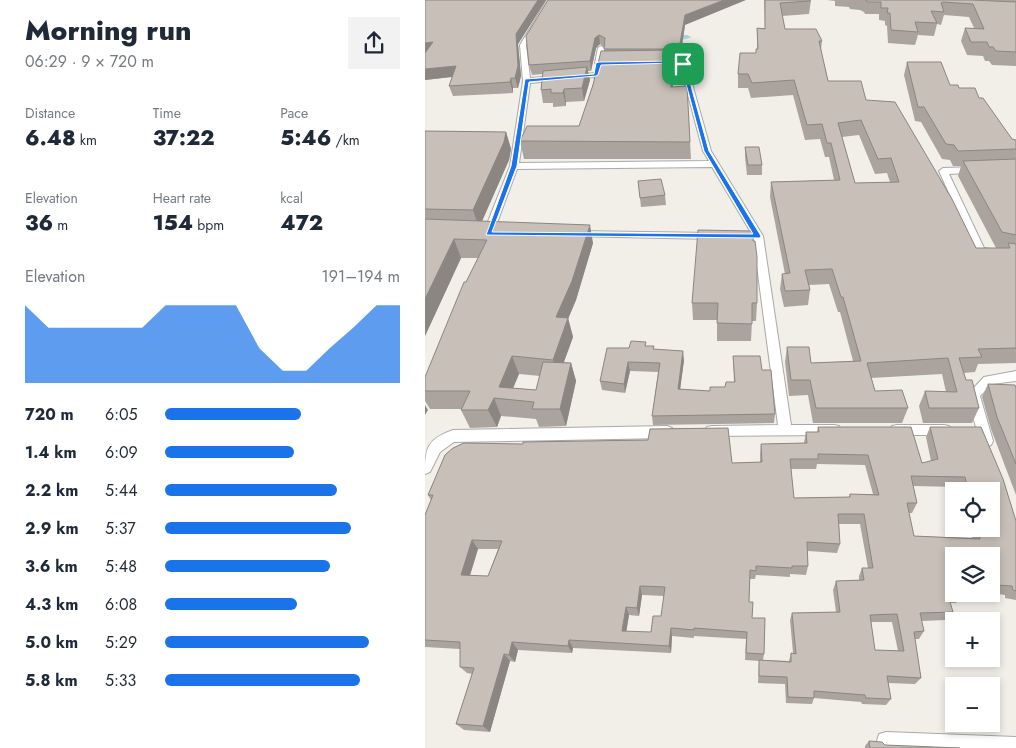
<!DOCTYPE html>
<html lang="en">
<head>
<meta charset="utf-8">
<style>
  :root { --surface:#fff; --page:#f2f2f3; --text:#1f2937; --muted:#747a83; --accent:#1a73e8 }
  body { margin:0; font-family:Jost,sans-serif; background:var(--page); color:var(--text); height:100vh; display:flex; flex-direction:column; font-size:19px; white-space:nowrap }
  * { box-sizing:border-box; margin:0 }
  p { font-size:16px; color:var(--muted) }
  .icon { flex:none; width:28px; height:28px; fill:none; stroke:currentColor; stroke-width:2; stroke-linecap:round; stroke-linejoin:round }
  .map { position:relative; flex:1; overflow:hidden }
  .sheet { display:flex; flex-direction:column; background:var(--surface); width:425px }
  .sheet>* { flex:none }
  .fabs { position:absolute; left:520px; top:482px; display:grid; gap:10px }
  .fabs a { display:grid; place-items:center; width:55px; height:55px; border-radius:0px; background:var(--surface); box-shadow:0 2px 8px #0003; font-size:25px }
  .pin { position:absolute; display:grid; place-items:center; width:42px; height:42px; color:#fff; margin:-21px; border-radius:10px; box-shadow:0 2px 8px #0006 }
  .round { display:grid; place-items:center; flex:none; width:52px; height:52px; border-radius:0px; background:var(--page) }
  .headline { display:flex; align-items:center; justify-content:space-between; height:85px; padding:0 25px }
  h1 { font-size:28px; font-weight:800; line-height:38px }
  .figures { display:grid; grid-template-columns:repeat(3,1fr); gap:8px; height:85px; padding:5px 25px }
  .figures div { display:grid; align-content:center }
  .figures b { font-size:21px; font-weight:800 }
  .figures small { font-size:14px; font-weight:400 }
  .figures p { font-size:14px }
  .chart { height:140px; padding:10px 25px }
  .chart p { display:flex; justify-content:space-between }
  .chart svg { width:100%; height:90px; margin-top:5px; fill:var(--accent); opacity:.7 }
  ul { padding:0 25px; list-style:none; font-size:16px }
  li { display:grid; grid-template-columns:80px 60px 1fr; align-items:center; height:38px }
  li i { height:12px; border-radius:6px; background:var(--accent) }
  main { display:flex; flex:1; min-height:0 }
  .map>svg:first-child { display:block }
</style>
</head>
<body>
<main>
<section class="sheet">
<div class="headline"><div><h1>Morning run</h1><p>06:29 · 9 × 720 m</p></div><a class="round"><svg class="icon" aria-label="share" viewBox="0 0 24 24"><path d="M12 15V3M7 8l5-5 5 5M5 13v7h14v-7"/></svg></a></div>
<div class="figures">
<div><p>Distance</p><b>6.48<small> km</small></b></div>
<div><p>Time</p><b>37:22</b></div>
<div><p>Pace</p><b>5:46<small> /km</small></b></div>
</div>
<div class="figures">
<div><p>Elevation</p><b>36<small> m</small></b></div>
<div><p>Heart rate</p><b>154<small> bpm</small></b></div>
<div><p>kcal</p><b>472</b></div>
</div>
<div class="chart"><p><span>Elevation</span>191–194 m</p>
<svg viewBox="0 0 160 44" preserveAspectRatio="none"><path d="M0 44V6L10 17L20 17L30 17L40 17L50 17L60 6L70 6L80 6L90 6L100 27L110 38L120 38L130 27L140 17L150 6L160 6V44z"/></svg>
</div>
<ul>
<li><b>720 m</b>6:05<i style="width:58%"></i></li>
<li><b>1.4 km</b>6:09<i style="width:55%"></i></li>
<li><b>2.2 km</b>5:44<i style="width:73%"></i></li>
<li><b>2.9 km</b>5:37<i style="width:79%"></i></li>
<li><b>3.6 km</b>5:48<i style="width:70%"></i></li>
<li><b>4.3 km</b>6:08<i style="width:56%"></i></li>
<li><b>5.0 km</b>5:29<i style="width:87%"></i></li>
<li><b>5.8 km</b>5:33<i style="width:83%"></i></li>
</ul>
</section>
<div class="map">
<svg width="591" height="748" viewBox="0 0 591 748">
  <rect width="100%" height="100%" fill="#f2efe9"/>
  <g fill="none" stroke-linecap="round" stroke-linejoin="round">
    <path fill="#aad3df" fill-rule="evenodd" d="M235 35H262L266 37C260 41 240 41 234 37Z"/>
    <defs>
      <g id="street">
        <path d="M122 0H128L101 45 105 78 171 73 175 75 171 77 105 83 94 163 284 161 278 151 255 65 232 64 228 62C237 57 251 60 261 62L286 151 338 236 366 425H409L414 426 416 430 414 434 409 435 287 436 282 435 280 431 282 427 287 426 353 425 328 236 287 167 92 169 68 234 63 237 58 234 85 166 98 81 95 45Z"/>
        <polygon points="176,46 179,48 178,63 174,65 170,63 173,48"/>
        <polygon points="551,167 554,168 554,172 524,174 559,248 591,253 591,259 551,253 514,171 518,168"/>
        <polygon points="150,231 288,233 293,236 288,239 146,236 145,234"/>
        <polygon points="591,371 591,381 567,384 555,396 568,441 566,445 561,447 556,445 542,395 559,377"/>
        <polygon points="472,425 519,425 524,426 526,430 524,434 519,435 472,435 467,434 465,430 467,426"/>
        <path d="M242 426 247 428 249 432 247 436 242 438 29 442 15 452 5 472 0 474C0 448 2 439 28 430Z"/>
        <polygon points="461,732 591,737 591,748 455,748 452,741 454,734"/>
      </g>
    </defs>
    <use href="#street" stroke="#a9a9a9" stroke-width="2"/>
    <use href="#street" fill="#fff" fill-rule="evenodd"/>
  </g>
  <g fill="#aba49e" fill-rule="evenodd">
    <polygon points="0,0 121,0 93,44 96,76 93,88 88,88 88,93 28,96 24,86 27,77 0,80"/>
    <polygon points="123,0 260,25 255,59 249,59 248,87 262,86 266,159 99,159 95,141 154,126 179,51 179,47 175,44 171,48 166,71 163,71 165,80 159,101 141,102 141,106 128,107 128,103 118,103 116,90 118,74 107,75 104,65"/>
    <path d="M339 0H386L384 14 357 16 360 29 397 41 396 50 403 81 441 100 551 248H571L533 176 536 166H528L525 160 517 159 496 122 490 121 479 75 482 62 525 85 534 88 554 98 587 139 591 140V363L553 364 550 372 539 373 541 380 554 408 547 423H498L494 406 500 391 521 392 517 374 446 378 450 391 483 408 477 423H388L383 395 364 396 360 362 362 347 386 363 428 361 415 312H413L404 284 384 285 385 290 383 305 359 307 355 289 357 274H360L345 197 346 182 409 180 404 157H400L395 139 380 140 368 95 326 98 323 88H313V74L331 53 332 49V28H340ZM434 135 450 174 462 173 465 182 430 183 417 137Z"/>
    <polygon points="402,0 546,0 563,1 562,0 591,0 591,66 567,65 564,61 560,61 558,56 542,55 536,41 540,28 549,28 544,17 519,15 516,25 512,24 509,36 493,35 490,45 463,43 462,26 460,25 460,21 454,20 454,14 440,14 439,12 435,10 425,9 424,7 410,6 410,1"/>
    <path d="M0 131 81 132 86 149 84 160 57 221 168 243 151 300 143 318 148 337 139 362 146 363 151 381 141 426 114 427 111 419 76 416 72 427 45 428 36 410V409H5L0 401V377L41 282 53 258H36L0 336ZM94 374 115 376 111 390 88 388Z"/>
    <polygon points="320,147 337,165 337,175 322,175 320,157"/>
    <polygon points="213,181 240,195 241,205 216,207"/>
    <polygon points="267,303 332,303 331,321 327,321 326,341 292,341 292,320 268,320"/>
    <polygon points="221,346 259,360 255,389 285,391 300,387 309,382 308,356 337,370 350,414 349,423 228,425 227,416 233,372 205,371 200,393 177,390 175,381"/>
    <polygon points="563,384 591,388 591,495 566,429 557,397"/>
    <path d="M393 427H486L497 463 506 461 501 437 505 427H556L578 479 591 521V600L580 598V595L566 593V556H529V594H537L538 595 531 603H525L528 612 522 620 496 621 499 631 494 639H490L496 678 490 684 463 683 466 699 461 705 437 704 436 702 389 698 387 704 361 703 360 684 333 683 334 661 320 660 321 639 269 636V638L247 636 246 653 148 648 147 653 93 650 90 662 85 661 65 732 39 730 31 724 47 674 42 673 35 667V649L0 647V515L6 500 3 495 20 455 28 448 39 443 98 444V442L223 440 225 429 303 428 307 463 335 462V454L336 444 379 443 381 432H392ZM392 464 440 465 448 494H425L424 497 369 498 366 469H391ZM488 486 534 487 535 491H566V529H545L547 538 489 536 484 513H487L492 503ZM414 524H435L443 568H437L434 576V580L411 581 408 590 411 612 367 613 365 620 368 653H366L364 661 338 660 339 654 340 618H327L328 602H324L325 579H330L331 575 365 577V574L381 575 383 566V551L412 553 415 544ZM53 549H73L63 576H45ZM217 595 239 596 236 616H228L226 632H201L204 615 214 616ZM446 622H467L473 651 450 650Z"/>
    <polygon points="444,741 460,745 535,748 440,748 440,746"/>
  </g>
  <g fill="#8b8681">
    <polygon points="113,0 121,0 93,44 96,76 93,88 90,78 91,34"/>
    <polygon points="299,0 321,0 260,25 255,59 254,49 260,15"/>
    <polygon points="174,35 175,44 171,48 166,71 165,61 170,38"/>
    <polygon points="8,42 0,54 0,43"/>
    <polygon points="248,50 249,66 247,103 246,87"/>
    <polygon points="31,66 34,76 0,80 0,69"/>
    <polygon points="162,67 165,80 159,101 157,88"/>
    <polygon points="86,78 88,88 88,93 85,82"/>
    <polygon points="139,89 141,102 141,106 138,93"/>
    <polygon points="81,132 86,149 84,160 54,228 48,210"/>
    <polygon points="165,225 168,243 151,300 136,336 131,317"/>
    <polygon points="29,239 36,258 0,336 0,299"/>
    <polygon points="143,318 148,337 133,378 128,360"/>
    <polygon points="258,351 259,360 254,398 253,389"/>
    <polygon points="87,356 94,374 83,400 74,387"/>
    <polygon points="203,362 205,371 200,393 199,384"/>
    <polygon points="146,363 151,381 141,426 135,409"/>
    <polygon points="69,398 76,416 72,427 63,410"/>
    <polygon points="0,405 3,410 0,415"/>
    <polygon points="47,540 53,549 42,584 36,575"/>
    <polygon points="215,586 217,595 214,616 212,608"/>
    <polygon points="201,607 204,615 200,639 197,631"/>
    <polygon points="246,628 247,636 246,653 244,646"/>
    <polygon points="144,640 148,648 147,653 143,646"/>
    <polygon points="87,642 93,650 90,662 84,655"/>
    <polygon points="79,654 85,661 65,732 58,726"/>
  </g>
  <g fill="#c7bfb8" stroke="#8b8681" fill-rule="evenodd">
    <polygon points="0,0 113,0 91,34 93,66 90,78 86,78 85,82 24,86 31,66 0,69 0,53 8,42 0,43"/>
    <polygon points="123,0 299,0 260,15 254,49 179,49 180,38 174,35 170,38 165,61 104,65 101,36"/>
    <path d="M340 0H385V1L355 3 360 29H391L397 41H394L403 81H436L441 100 470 102 527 199 551 248H585L583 243 591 244V348L553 349 557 357 534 358 541 380H547L554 408H504L500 391 532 392 523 358 442 363 450 391 477 390 483 408H391L385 380H366L362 347H384L386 363 436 361 418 297H416L407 269 380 270 385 290 360 291 357 274 365 273 346 182 415 180 406 143H402L397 124 382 125 369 80 327 83 323 74H313L315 53H331V49H333L332 28 340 29ZM436 120 453 159 466 158 474 182 430 183 413 123Z"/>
    <polygon points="441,0 546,0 591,2 591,52 571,51 568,47 564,47 562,42 546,42 540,28 559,29 548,4 518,2 516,3 519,12 506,11 512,23 490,22 493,32 466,30 465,13 462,13 463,8 456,8 456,2 442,2"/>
    <polygon points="248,50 246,87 262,86 265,142 95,141 102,126 154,126 168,85 176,51"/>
    <polygon points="482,62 516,62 525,85 533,85 534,88 550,88 554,98 558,98 587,139 591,140 591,149 533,151 529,145 521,144 499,107 493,107"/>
    <polygon points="162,67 157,88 139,89 138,93 126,93 126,89 116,90 118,71"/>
    <polygon points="0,131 81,132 79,142 48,210 0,209"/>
    <polygon points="320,147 334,147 337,165 323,165"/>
    <polygon points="591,159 591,235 577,232 538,161"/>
    <polygon points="236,179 240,195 215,198 213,181"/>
    <polygon points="0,219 165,225 147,281 131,317 143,318 128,360 87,356 74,387 111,390 118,362 146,363 135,409 107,409 109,402 69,398 63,410 36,410 45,391 0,391 0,377 39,282 41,282 62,240 29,239 0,299"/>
    <polygon points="273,230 328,231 328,241 330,241 332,257 332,303 327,303 327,324 292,323 293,303 267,303"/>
    <polygon points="206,341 221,342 220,346 229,346 228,349 258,351 253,389 285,391 285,387 300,387 301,382 310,382 308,356 335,356 337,370 346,370 350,414 227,416 235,363 203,362 199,384 175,381 182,348 204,348"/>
    <polygon points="563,384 590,385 591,388 591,464 572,417"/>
    <path d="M393 427H486L497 463 513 459 505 427H556L578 479 591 521V591L588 590 587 586 570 585 566 567V556H564L563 553 537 552 538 556H529V594H537L538 595H523L528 612 495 613 499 631 489 632 496 678 462 676 466 699 441 698 440 695 389 691V698L363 697 362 677 334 676V660L366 662V653L371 654 367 613 415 612 411 581 439 580 437 568H448L439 514H413L415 544 382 542 383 566H367V568L331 566V571L325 570 324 602H328L327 618H340L339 654 321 653 322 632 269 628V630L246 628 244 646 144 640 143 646 87 642 84 655 79 654 58 726 31 724 49 668 35 667V642L0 640V515L8 495H3L20 455 28 448 39 443 98 444V442L223 440 225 429 303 428 307 463 337 462 336 444 382 443 381 432H394ZM393 454 443 455 454 495 425 494V497L369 498 365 459H393ZM486 476 540 477 543 491H566V529H553L555 539 489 536 482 503H492ZM47 540 77 541 63 576 36 575ZM215 586 240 587 236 616H228L226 632 197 631 201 607 212 608ZM472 614 479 651 450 650 445 615Z"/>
    <polygon points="444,741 457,742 460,745 535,748 445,748"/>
  </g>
  <path fill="#1a73e8" stroke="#fff" fill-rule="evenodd" d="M251 61 260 64 284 151 336 236 335 238 61 235 86 166 100 79 169 74 171 63 174 62ZM250 63 256 65 279 151 328 234 67 232 92 166 104 82 171 76 173 75 176 65Z"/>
</svg>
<div class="fabs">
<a><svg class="icon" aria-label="locate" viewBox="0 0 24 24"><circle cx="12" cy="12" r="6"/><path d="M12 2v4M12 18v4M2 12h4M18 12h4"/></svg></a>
<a><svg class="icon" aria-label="layers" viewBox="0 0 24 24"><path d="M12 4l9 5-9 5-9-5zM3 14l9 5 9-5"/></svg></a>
<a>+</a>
<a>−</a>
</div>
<div class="pin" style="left:258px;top:64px;background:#1e9e55"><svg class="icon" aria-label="arrive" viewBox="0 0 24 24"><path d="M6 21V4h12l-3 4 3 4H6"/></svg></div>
</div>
</main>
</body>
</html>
